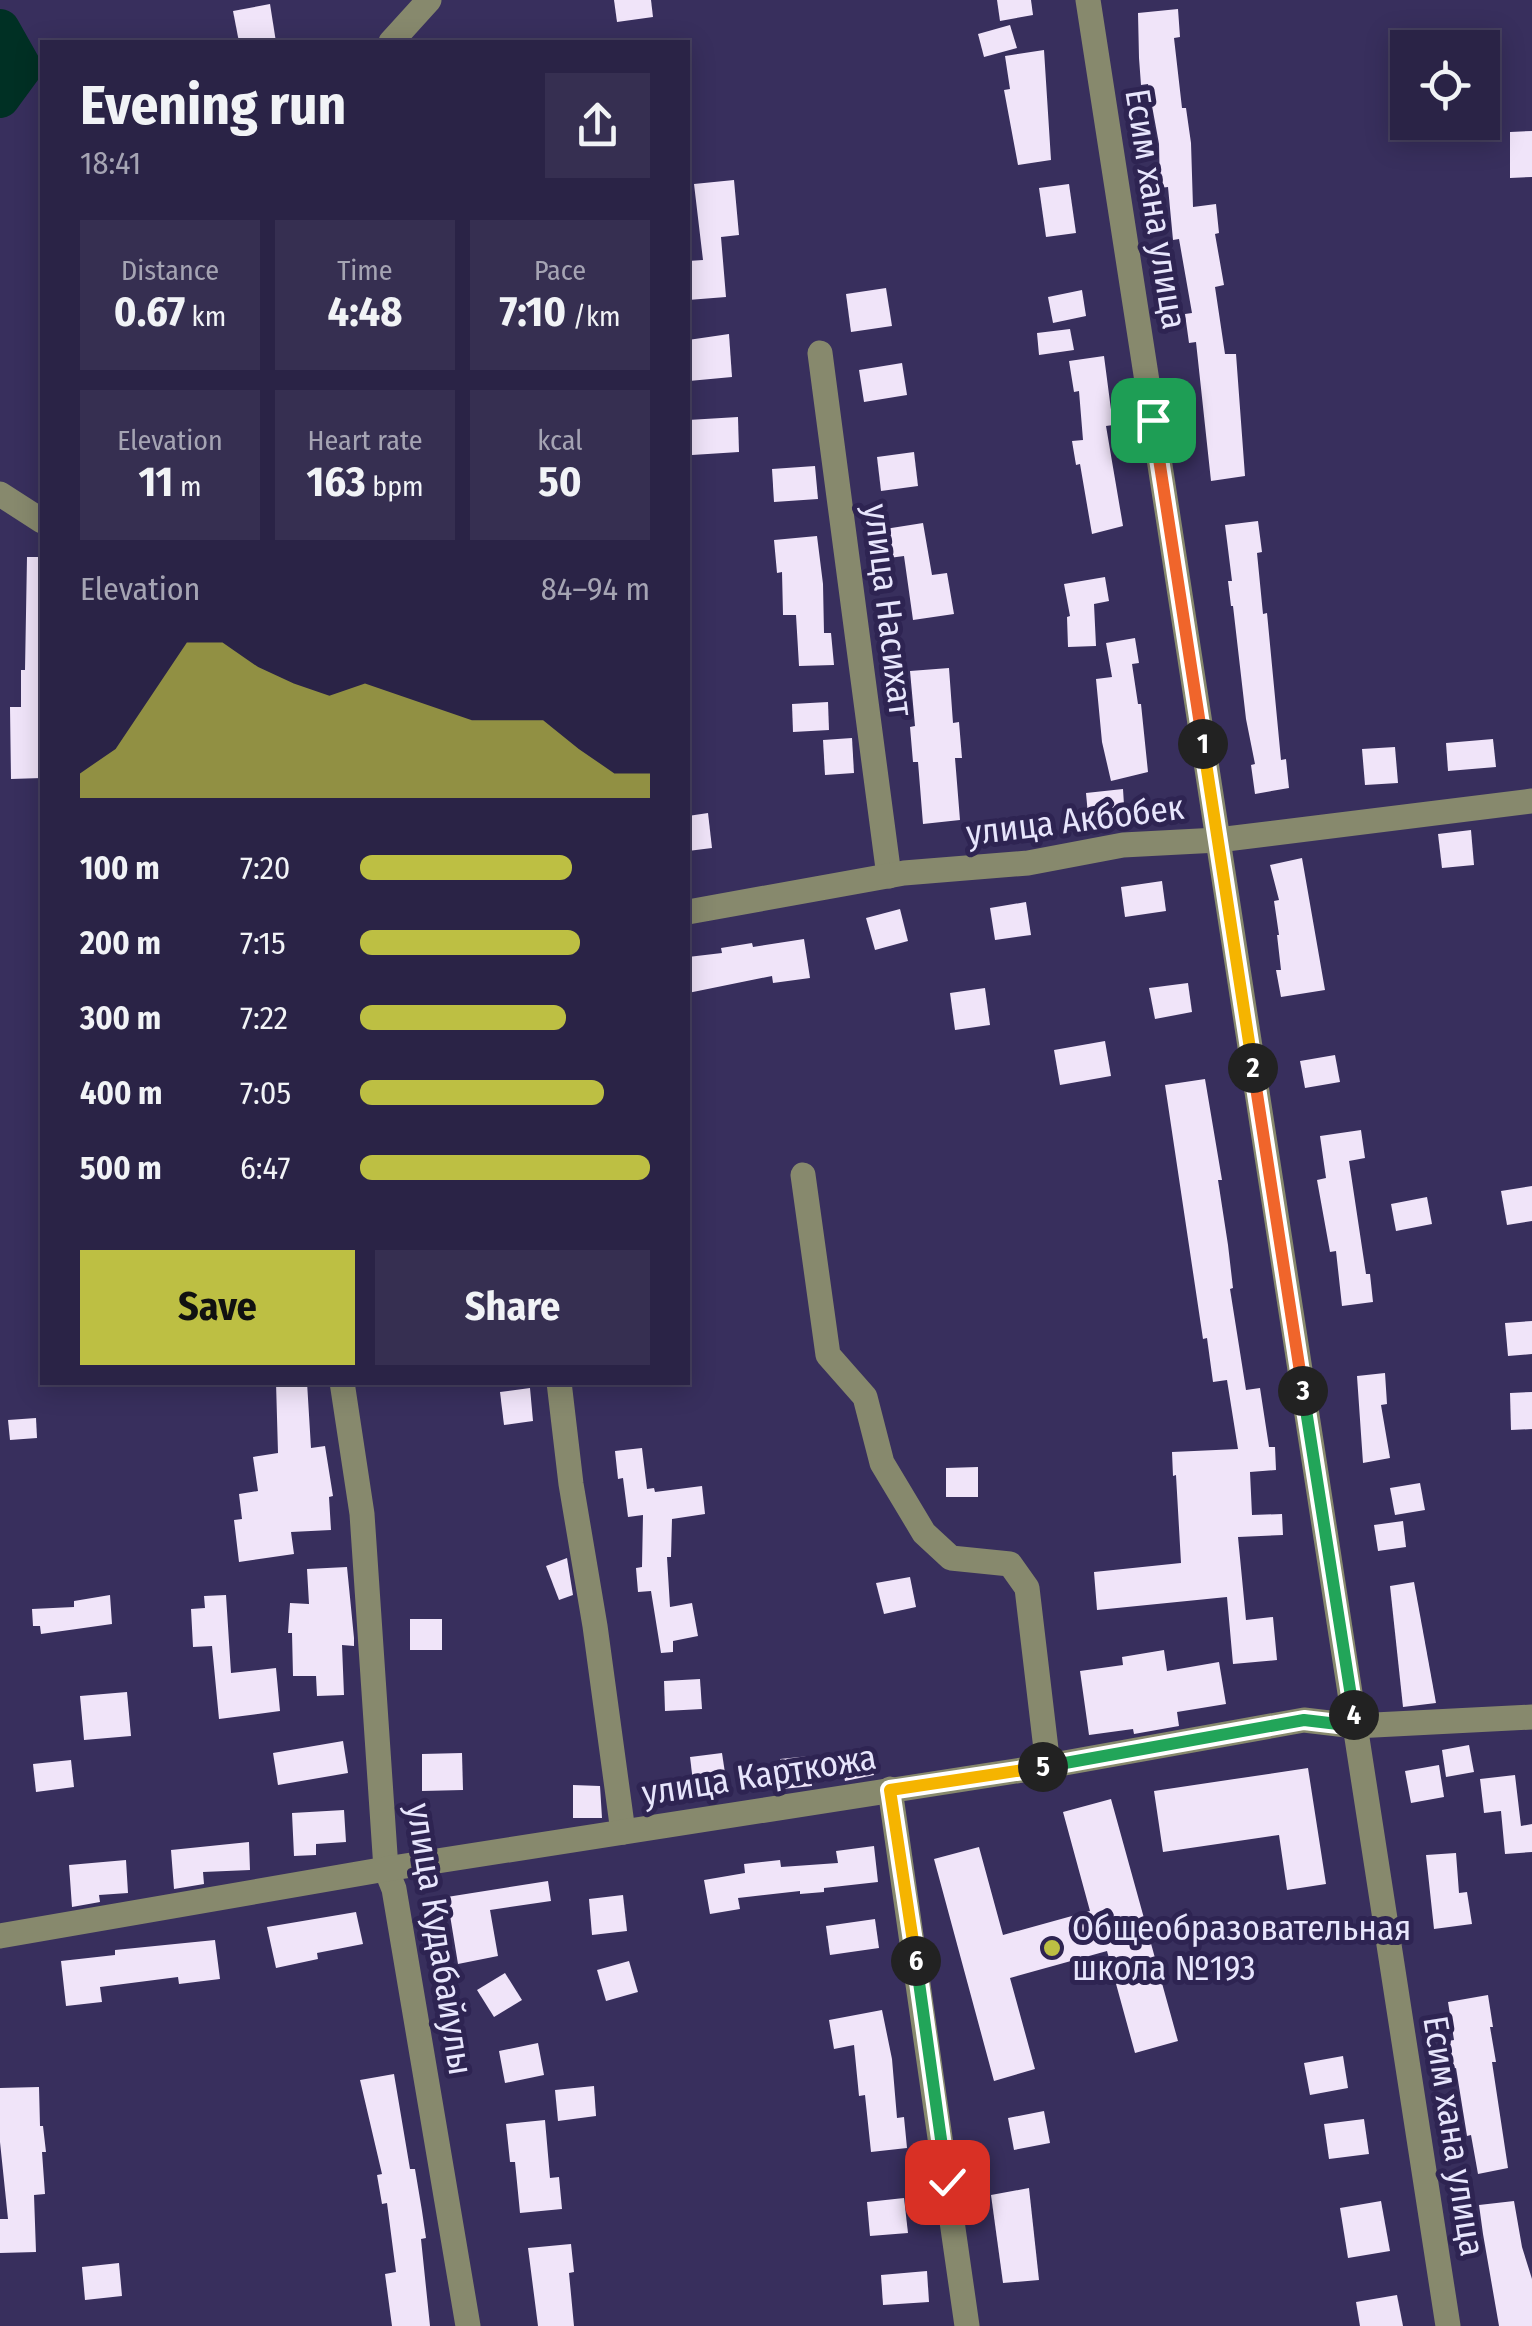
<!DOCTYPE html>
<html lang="en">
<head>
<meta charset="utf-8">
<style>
  :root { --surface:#2a2346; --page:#362f51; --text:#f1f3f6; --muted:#a5a4b3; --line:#46405f; --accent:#bdbf43 }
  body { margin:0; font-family:"Fira Sans Condensed",sans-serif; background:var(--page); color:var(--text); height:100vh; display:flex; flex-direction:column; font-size:38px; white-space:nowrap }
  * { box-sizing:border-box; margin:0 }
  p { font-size:32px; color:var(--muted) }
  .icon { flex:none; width:55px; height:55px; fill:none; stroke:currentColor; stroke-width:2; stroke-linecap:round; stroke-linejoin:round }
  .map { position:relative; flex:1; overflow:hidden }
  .details { position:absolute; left:40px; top:40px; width:650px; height:1345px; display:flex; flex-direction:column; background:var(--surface); border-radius:0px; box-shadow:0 5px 25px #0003,0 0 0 2px var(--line) }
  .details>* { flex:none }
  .tools { position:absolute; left:1390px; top:30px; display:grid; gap:20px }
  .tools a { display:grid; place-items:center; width:110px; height:110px; border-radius:0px; background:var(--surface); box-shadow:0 5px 25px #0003,0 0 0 2px var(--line); font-size:50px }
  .pin { position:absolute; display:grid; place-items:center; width:85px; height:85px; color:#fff; margin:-42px; border-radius:20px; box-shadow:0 5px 15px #0006 }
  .km { position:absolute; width:50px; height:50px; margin:-25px; border-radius:50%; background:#222; color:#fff; font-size:28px; line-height:50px; text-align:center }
  .round { display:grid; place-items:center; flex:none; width:105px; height:105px; border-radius:0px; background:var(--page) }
  .headline { display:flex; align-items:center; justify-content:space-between; height:170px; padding:0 40px }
  h1 { font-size:55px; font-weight:700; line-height:75px }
  .metrics { display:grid; grid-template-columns:repeat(3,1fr); gap:15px; height:170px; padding:10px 40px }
  .metrics div { display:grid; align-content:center; border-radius:0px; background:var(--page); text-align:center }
  .metrics b { font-size:42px; font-weight:700 }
  .metrics small { font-size:28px; font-weight:400 }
  .metrics p { font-size:28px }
  .chart { height:280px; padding:20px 40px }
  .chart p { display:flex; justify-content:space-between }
  .chart svg { width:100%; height:180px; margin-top:10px; fill:var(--accent); opacity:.7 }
  .primary-button { display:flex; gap:20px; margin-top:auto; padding:20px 40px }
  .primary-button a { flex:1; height:115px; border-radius:0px; background:var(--accent); color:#111; font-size:40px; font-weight:700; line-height:115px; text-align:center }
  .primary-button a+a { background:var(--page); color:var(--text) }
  ul { padding:0 40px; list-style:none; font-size:32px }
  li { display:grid; grid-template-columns:160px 120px 1fr; align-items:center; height:75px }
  li i { height:25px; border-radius:12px; background:var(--accent) }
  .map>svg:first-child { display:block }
</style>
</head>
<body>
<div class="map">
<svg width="1532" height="2326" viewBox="0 0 1532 2326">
  <rect width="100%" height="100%" fill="#382f5d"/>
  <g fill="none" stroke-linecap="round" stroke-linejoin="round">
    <polyline stroke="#003024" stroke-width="40" points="0,29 22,68 0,98"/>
  </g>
  <g fill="#f0e4f9">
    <polygon points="614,0 651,0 653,17 617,22"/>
    <polygon points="997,0 1031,0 1033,15 1000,21"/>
    <polygon points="270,4 276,42 239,42 233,11"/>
    <polygon points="1178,9 1180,37 1174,38 1182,108 1186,108 1191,143 1193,207 1216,204 1219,233 1215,234 1224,285 1215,287 1225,354 1236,354 1245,476 1211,481 1196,342 1189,343 1185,314 1192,313 1179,239 1173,240 1168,187 1160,188 1159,144 1148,84 1141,85 1139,58 1138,13"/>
    <polygon points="1010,25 1017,48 984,57 978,34"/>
    <polygon points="1044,50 1051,160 1018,165 1004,90 1010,89 1005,56"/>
    <polygon points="1532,131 1532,177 1510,178 1510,132"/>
    <polygon points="734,180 739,235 721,237 726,297 688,300 688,261 703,260 694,184"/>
    <polygon points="1069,184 1076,233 1046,237 1039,188"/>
    <polygon points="886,288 892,326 851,332 846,294"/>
    <polygon points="1082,290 1086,316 1053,323 1048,297"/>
    <polygon points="1070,329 1074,350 1039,355 1037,333"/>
    <polygon points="729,334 732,377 689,381 688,340"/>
    <polygon points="1104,356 1113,425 1106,426 1123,526 1092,534 1080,464 1076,465 1072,441 1083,440 1079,391 1074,392 1069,361"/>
    <polygon points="902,363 907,395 864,402 859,370"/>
    <polygon points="738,417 739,452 692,455 688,420"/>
    <polygon points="914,452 918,486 881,491 877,457"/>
    <polygon points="815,466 818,499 774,502 772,469"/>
    <polygon points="1258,521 1262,552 1257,553 1263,614 1267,613 1281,760 1286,759 1289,788 1255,794 1251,765 1255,764 1246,719 1233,606 1231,606 1228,581 1232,581 1225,525"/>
    <polygon points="923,523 932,575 947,573 954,614 913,620 904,556 889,558 885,529"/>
    <polygon points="817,536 823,584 824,633 831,633 834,665 799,666 796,615 783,615 782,572 777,573 774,540"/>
    <polygon points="27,557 42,557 42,778 11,779 10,707 21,707 21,670 25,670"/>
    <polygon points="1105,577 1109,601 1094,604 1096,646 1068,647 1067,617 1070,616 1064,584"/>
    <polygon points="1135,638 1139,663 1132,664 1138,704 1141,704 1148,772 1111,781 1102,742 1096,679 1112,677 1106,643"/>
    <polygon points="949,668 953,723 959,722 962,758 955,758 960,820 923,824 918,762 913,762 910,727 915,726 910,671"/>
    <polygon points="828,702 829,730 793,732 792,704"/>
    <polygon points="852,738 854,773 825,775 823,740"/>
    <polygon points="1493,739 1496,767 1448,771 1446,743"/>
    <polygon points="1395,747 1398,783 1365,785 1362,749"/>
    <polygon points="1123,789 1125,821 1089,826 1086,793"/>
    <polygon points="708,813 712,848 688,851 688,816"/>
    <polygon points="1471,830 1474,865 1442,868 1438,834"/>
    <polygon points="1302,858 1325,990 1281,997 1276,970 1281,970 1277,935 1279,935 1274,901 1279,900 1270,865"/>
    <polygon points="1162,881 1166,911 1125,917 1121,887"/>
    <polygon points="1026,902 1031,935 995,940 990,908"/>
    <polygon points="900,909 908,941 875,950 866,918"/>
    <polygon points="804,939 810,978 773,983 772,976 688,993 688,957 722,953 721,948 752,943 753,947"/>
    <polygon points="1188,983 1192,1012 1155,1019 1149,988"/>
    <polygon points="985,988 990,1025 955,1030 950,993"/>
    <polygon points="1105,1041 1111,1076 1060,1085 1054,1050"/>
    <polygon points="1335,1055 1340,1082 1305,1088 1300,1061"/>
    <polygon points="1205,1079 1222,1180 1218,1180 1228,1245 1233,1288 1230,1289 1246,1390 1260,1388 1269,1447 1275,1447 1276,1470 1250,1472 1252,1515 1282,1514 1283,1535 1238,1537 1246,1620 1273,1617 1277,1660 1233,1664 1227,1597 1097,1610 1094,1572 1181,1563 1176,1475 1173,1476 1172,1452 1238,1449 1227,1380 1213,1382 1207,1338 1203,1339 1165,1085"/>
    <polygon points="1361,1130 1365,1158 1349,1161 1366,1274 1370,1274 1373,1302 1342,1306 1336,1251 1330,1252 1317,1180 1326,1178 1320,1136"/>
    <polygon points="1532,1186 1532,1221 1507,1225 1501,1191"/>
    <polygon points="1427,1197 1432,1224 1396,1231 1391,1204"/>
    <polygon points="1532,1321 1532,1354 1508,1356 1505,1323"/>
    <polygon points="1385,1373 1387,1404 1381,1405 1390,1458 1363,1463 1357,1376"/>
    <polygon points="276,1382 307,1382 311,1448 325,1446 333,1496 329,1497 331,1530 291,1532 294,1554 239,1562 234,1520 242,1519 239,1494 258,1491 253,1457 278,1453"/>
    <polygon points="530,1388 533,1421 504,1425 500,1392"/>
    <polygon points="1532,1392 1532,1429 1511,1430 1510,1393"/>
    <polygon points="36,1418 37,1438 10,1440 8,1420"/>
    <polygon points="642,1448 647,1489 654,1488 655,1492 702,1486 705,1514 672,1519 671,1557 667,1557 670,1607 692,1603 698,1636 673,1641 673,1652 661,1653 651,1591 638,1592 636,1568 642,1567 643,1515 628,1517 623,1478 618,1479 615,1451"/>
    <polygon points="978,1467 978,1497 946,1497 946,1468"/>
    <polygon points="1420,1483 1425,1510 1395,1515 1390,1488"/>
    <polygon points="1403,1521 1406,1547 1378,1551 1374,1525"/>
    <polygon points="567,1558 573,1595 559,1600 546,1566"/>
    <polygon points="347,1567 354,1638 354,1646 342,1645 344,1695 317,1696 316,1676 293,1676 292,1633 288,1633 290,1603 309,1604 307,1569"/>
    <polygon points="910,1577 916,1607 884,1614 876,1583"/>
    <polygon points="1414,1582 1436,1703 1403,1707 1390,1586"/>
    <polygon points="110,1595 112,1624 41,1634 40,1626 33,1626 32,1609 74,1607 74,1601"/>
    <polygon points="226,1595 231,1673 276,1668 280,1711 219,1719 212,1646 193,1647 191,1609 205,1608 204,1596"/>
    <rect x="410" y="1619" width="32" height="31"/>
    <polygon points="1164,1650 1167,1671 1219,1662 1226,1704 1177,1712 1179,1726 1134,1734 1133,1729 1089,1735 1080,1671 1123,1665 1122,1657"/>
    <polygon points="700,1679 702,1709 665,1711 664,1681"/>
    <polygon points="127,1692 131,1736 84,1740 80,1696"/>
    <polygon points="343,1741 348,1773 278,1785 273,1753"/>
    <polygon points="1469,1745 1474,1772 1446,1777 1442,1750"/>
    <polygon points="867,1747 874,1775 845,1781 839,1754"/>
    <polygon points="462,1753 463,1790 422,1791 422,1754"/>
    <polygon points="722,1753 728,1793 695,1798 690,1757"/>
    <polygon points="810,1756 812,1786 782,1789 780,1759"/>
    <polygon points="71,1760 74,1787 36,1792 33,1764"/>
    <polygon points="1439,1765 1444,1797 1411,1803 1405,1771"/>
    <polygon points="1308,1768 1326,1884 1287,1890 1279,1835 1163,1852 1154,1791"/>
    <polygon points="1515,1775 1521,1826 1532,1824 1532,1852 1505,1854 1501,1811 1484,1813 1480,1779"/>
    <polygon points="573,1785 600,1786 602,1818 573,1818"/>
    <polygon points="1111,1799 1178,2041 1135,2053 1107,1951 1010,1978 1035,2069 994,2081 934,1859 979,1847 1003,1935 1090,1911 1063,1812"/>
    <polygon points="344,1810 346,1842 316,1844 316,1855 294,1856 292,1813"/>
    <polygon points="249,1842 250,1870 203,1872 204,1884 174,1889 171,1850"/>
    <polygon points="874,1846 878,1882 824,1888 824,1892 800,1894 800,1891 738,1898 740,1909 710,1914 704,1880 745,1873 744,1864 780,1860 781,1867 838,1863 836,1851"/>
    <polygon points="1456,1853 1459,1893 1467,1892 1472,1924 1434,1929 1426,1855"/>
    <polygon points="126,1860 128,1893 99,1895 100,1902 72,1907 69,1865"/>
    <polygon points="548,1881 551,1901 490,1910 498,1956 458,1964 447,1897"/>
    <polygon points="623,1895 627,1931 592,1935 589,1899"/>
    <polygon points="356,1912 363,1944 317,1953 318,1959 276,1968 267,1927"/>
    <polygon points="875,1919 879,1948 830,1955 826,1926"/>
    <polygon points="215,1940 220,1979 179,1984 178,1977 100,1987 102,2002 66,2006 61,1961 115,1955 115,1950"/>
    <polygon points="629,1961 638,1992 606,2001 597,1970"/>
    <polygon points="505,1973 522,2000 494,2017 477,1990"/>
    <polygon points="1488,1995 1493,2027 1490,2027 1496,2062 1492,2062 1508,2168 1478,2174 1471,2135 1467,2136 1456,2068 1452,2069 1448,2041 1454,2040 1448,2002"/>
    <polygon points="882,2010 892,2059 897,2118 904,2117 907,2148 871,2152 865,2095 859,2096 854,2045 834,2049 829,2020"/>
    <polygon points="538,2043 544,2075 505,2083 499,2051"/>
    <polygon points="1343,2056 1348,2088 1310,2095 1304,2063"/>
    <polygon points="394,2074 410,2169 415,2169 422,2211 426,2238 421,2239 430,2326 392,2326 385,2274 396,2272 387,2203 382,2204 377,2175 382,2174 360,2080"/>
    <polygon points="594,2086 596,2116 558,2121 555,2090"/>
    <polygon points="39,2087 40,2126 43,2126 46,2152 42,2152 45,2194 34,2195 36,2252 0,2253 0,2219 8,2219 0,2142 0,2088"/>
    <polygon points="1044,2111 1050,2143 1014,2150 1008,2118"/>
    <polygon points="1364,2119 1369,2154 1329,2159 1324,2124"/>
    <polygon points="545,2120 550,2178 559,2177 562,2209 520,2213 515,2162 510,2162 506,2124"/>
    <polygon points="1029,2188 1039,2280 1003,2283 991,2195"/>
    <polygon points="904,2198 908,2233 870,2236 867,2202"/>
    <polygon points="1381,2201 1390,2251 1348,2258 1340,2208"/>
    <polygon points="1514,2201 1522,2247 1532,2279 1532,2326 1499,2326 1483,2234 1479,2205"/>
    <polygon points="571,2244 574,2272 569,2273 574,2326 538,2326 528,2248"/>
    <polygon points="119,2263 122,2296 85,2300 82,2267"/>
    <polygon points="927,2271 929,2302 883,2305 881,2275"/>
    <polygon points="1397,2295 1403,2326 1360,2326 1356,2302"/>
  </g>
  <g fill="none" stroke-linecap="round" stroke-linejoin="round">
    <g stroke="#87896d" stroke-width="25">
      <polyline points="1088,0 1448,2326"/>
      <polyline points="391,42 429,0"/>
      <polyline points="820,353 889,876"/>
      <polyline points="0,494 42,521"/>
      <polyline points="688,912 904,873 1028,863 1123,845 1218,840 1532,801"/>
      <polyline points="803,1175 828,1355 865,1397 882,1463 924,1533 951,1558 1010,1564 1027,1588 1048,1766"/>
      <polyline points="342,1382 362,1514 386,1869 394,1889 468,2326"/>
      <polyline points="559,1382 571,1484 595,1626 623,1832"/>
      <polyline points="890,1789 967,2326"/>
      <polyline points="0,1936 386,1869 1048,1766 1304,1720 1355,1726 1532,1717"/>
    </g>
  </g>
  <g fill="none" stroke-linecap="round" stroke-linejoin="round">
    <defs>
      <polyline id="split-1" points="1153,420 1203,744"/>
      <polyline id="split-2" points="1203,744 1253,1068"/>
      <polyline id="split-3" points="1253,1068 1303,1391"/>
      <polyline id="split-4" points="1303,1391 1354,1715"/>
      <polyline id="split-5" points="1043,1767 1304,1720 1355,1726 1354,1715"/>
      <polyline id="split-6" points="916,1961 890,1790 1043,1767"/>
      <polyline id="split-7" points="916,1961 947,2182"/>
    </defs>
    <use href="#split-1" stroke="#fff" stroke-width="20"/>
    <use href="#split-2" stroke="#fff" stroke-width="20"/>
    <use href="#split-3" stroke="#fff" stroke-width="20"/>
    <use href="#split-4" stroke="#fff" stroke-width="20"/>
    <use href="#split-5" stroke="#fff" stroke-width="20"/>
    <use href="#split-6" stroke="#fff" stroke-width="20"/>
    <use href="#split-7" stroke="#fff" stroke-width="20"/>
    <use href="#split-1" stroke="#f0652b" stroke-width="12"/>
    <use href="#split-2" stroke="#f5b400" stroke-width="12"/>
    <use href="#split-3" stroke="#f0652b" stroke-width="12"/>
    <use href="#split-4" stroke="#22a559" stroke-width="12"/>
    <use href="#split-5" stroke="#22a559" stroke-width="12"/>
    <use href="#split-6" stroke="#f5b400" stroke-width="12"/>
    <use href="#split-7" stroke="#22a559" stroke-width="12"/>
  </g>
  <circle fill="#bdbf43" stroke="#2e2452" stroke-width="4" cx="1052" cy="1948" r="10"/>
  <g text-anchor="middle" stroke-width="10" stroke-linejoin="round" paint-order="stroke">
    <g font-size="35" fill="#e7e5fc" stroke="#2e2452">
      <text transform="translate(1156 209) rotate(81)" y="12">Есим хана улица</text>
      <text transform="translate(889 610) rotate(83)" y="12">улица Насихат</text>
      <text transform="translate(1075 820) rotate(-7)" y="12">улица Акбобек</text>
      <text transform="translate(759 1775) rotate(-9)" y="12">улица Карткожа</text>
      <text transform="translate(440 1939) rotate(81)" y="12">улица Кудабайулы</text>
      <text transform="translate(1454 2136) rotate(81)" y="12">Есим хана улица</text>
    </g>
    <g font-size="35" fill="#e7e5fc" stroke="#2e2452" text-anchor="start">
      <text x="1072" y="1940">Общеобразовательная<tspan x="1072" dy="40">школа №193</tspan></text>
    </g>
  </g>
</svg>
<div class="tools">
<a><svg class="icon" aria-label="locate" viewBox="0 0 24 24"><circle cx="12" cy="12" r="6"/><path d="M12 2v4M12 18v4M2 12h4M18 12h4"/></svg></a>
</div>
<div class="pin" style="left:1153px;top:420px;background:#1e9e55"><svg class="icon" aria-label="arrive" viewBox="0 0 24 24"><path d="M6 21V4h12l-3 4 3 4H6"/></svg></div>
<div class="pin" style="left:947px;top:2182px;background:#d93025"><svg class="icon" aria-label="check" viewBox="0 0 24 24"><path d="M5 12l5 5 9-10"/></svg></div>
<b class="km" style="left:1203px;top:744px">1</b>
<b class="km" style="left:1253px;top:1068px">2</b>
<b class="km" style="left:1303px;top:1391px">3</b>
<b class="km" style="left:1354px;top:1715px">4</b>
<b class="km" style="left:1043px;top:1767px">5</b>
<b class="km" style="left:916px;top:1961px">6</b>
<section class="details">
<div class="headline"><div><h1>Evening run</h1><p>18:41</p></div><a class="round"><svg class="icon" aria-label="share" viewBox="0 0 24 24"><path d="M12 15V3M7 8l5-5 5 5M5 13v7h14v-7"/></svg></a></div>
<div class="metrics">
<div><p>Distance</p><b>0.67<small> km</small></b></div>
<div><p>Time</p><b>4:48</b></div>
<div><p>Pace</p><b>7:10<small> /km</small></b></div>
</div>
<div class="metrics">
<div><p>Elevation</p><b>11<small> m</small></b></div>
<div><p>Heart rate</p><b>163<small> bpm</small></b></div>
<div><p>kcal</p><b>50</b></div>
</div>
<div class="chart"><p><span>Elevation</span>84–94 m</p>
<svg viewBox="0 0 160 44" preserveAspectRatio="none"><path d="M0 44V38L10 32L20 19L30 6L40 6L50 12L60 16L70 19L80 16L90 19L100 22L110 25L120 25L130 25L140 32L150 38L160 38V44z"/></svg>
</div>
<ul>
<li><b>100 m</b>7:20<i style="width:73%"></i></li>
<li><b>200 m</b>7:15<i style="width:76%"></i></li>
<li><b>300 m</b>7:22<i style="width:71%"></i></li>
<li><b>400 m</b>7:05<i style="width:84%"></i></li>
<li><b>500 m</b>6:47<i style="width:100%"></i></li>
</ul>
<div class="primary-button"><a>Save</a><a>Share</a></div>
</section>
</div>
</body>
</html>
